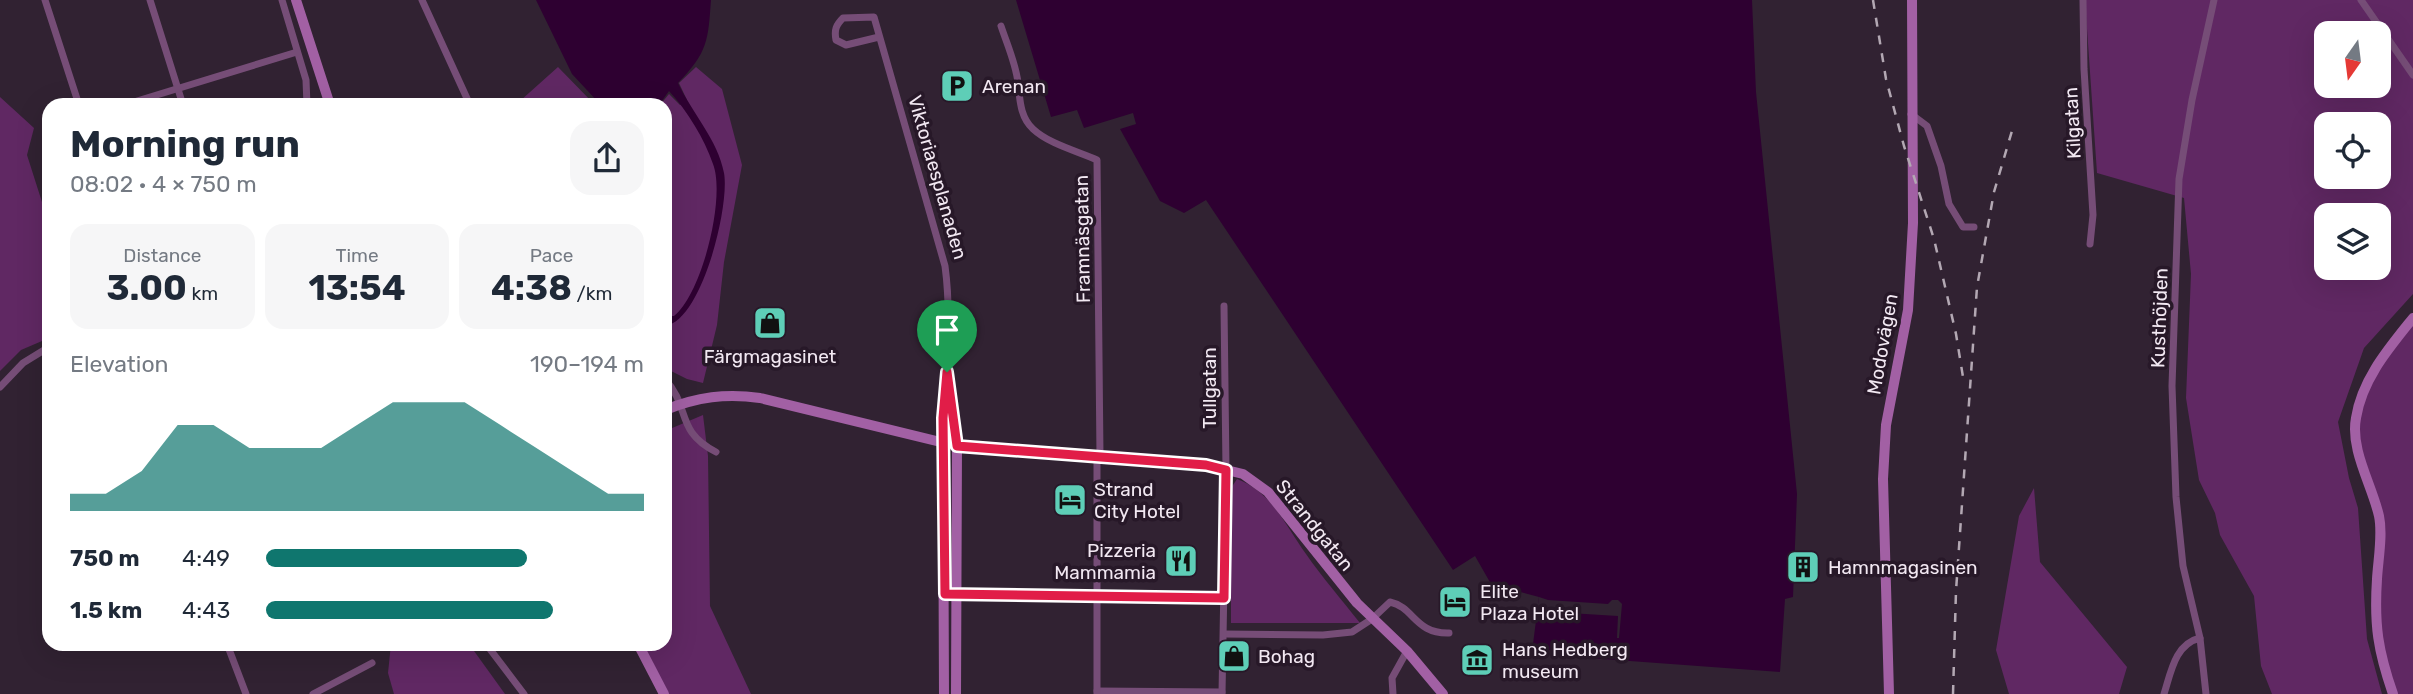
<!DOCTYPE html>
<html lang="en">
<head>
<meta charset="utf-8">
<style>
  :root { --surface:#fff; --page:#f6f6f7; --text:#1f2937; --muted:#747a83; --accent:#0f766e }
  body { margin:0; font-family:Rubik,sans-serif; background:var(--page); color:var(--text); height:100vh; display:flex; flex-direction:column; font-size:26px; white-space:nowrap }
  * { box-sizing:border-box; margin:0 }
  p { font-size:23px; color:var(--muted) }
  .icon { flex:none; width:38px; height:38px; fill:none; stroke:currentColor; stroke-width:2; stroke-linecap:round; stroke-linejoin:round }
  .map { position:relative; flex:1; overflow:hidden }
  .side { position:absolute; left:42px; top:98px; width:630px; height:553px; display:flex; flex-direction:column; background:var(--surface); border-radius:21px; box-shadow:0 7px 28px #0002 }
  .side>* { flex:none }
  .needle { width:46px; rotate:194deg }
  .tools { position:absolute; left:2314px; top:21px; display:grid; gap:14px }
  .tools a { display:grid; place-items:center; width:77px; height:77px; border-radius:14px; background:var(--surface); box-shadow:0 7px 28px #0002; font-size:35px }
  .pin { position:absolute; display:grid; place-items:center; width:60px; height:60px; color:#fff; margin:-72px -30px; border-radius:50% 50% 50% 0; rotate:-45deg; box-shadow:0 0 7px #0007 }
  .pin .icon { rotate:45deg }
  .round { display:grid; place-items:center; flex:none; width:74px; height:74px; border-radius:21px; background:var(--page) }
  .head { display:flex; align-items:center; justify-content:space-between; height:119px; padding:0 28px }
  h1 { font-size:38px; font-weight:700; line-height:52px }
  .figures { display:grid; grid-template-columns:repeat(3,1fr); gap:10px; height:119px; padding:7px 28px }
  .figures div { display:grid; align-content:center; border-radius:18px; background:var(--page); text-align:center }
  .figures b { font-size:35px; font-weight:700 }
  .figures small { font-size:19px; font-weight:400 }
  .figures p { font-size:19px }
  .chart { height:196px; padding:14px 28px }
  .chart p { display:flex; justify-content:space-between }
  .chart svg { width:100%; height:126px; margin-top:7px; fill:var(--accent); opacity:.7 }
  ul { padding:0 28px; list-style:none; font-size:23px }
  li { display:grid; grid-template-columns:112px 84px 1fr; align-items:center; height:52px }
  li i { height:18px; border-radius:9px; background:var(--accent) }
  .map>svg:first-child { display:block }
</style>
</head>
<body>
<div class="map">
<svg width="2413" height="694" viewBox="0 0 2413 694">
  <rect width="100%" height="100%" fill="#312232"/>
  <g fill="#602863" fill-rule="evenodd">
    <path d="M2085 0H2413V294L2364 348 2338 422 2349 478 2358 508 2367 639 2382 694H2272L2261 666 2254 596 2220 535 2215 513 2199 480 2186 398 2191 274 2184 198 2097 173ZM2326 33H2378V86H2326ZM2326 124H2378V177H2326ZM2326 215H2378V268H2326Z"/>
    <polygon points="558,67 595,105 515,105 520,101"/>
    <polygon points="696,67 722,89 742,165 724,262 717,325 703,383 687,379 665,368 665,105 660,105 669,94 680,105 687,100 679,83"/>
    <polygon points="0,97 34,128 27,155 49,224 49,338 21,350 0,371"/>
    <polygon points="2413,320 2413,694 2393,694 2377,639 2380,519 2355,434 2372,374"/>
    <polygon points="703,415 708,456 710,606 751,694 669,694 643,644 665,644 665,431"/>
    <path d="M1237 479C1272 492 1285 525 1306 554 1322 577 1342 600 1360 623H1231V488Z"/>
    <polygon points="2034,488 2040,562 2127,667 2119,694 2009,694 1996,650 2019,516"/>
    <polygon points="391,644 469,644 505,694 394,694 388,673"/>
  </g>
  <g fill="#2e0031">
    <path d="M536 0H711C708 41 708 52 678 83 692 113 718 140 724 173 730 205 702 321 665 326V316H674C702 294 726 197 713 164 704 138 688 112 669 91L659 105 599 103 572 74Z"/>
    <polygon points="1016,0 1752,0 1756,92 1797,494 1793,597 1785,599 1780,672 1575,657 1575,652 1547,650 1533,644 1539,597 1491,584 1475,556 1453,570 1206,200 1184,213 1160,201 1120,129 1136,124 1133,113 1084,128 1077,110 1051,117"/>
  </g>
  <polygon fill="#312232" points="1539,597 1548,600 1608,604 1612,600 1618,600 1622,604 1619,638 1617,638 1618,616 1537,611"/>
  <g fill="none" stroke-linecap="round" stroke-linejoin="round">
    <g stroke="#764d77" stroke-width="7">
      <polyline points="45,0 79,105"/>
      <polyline points="150,0 183,105"/>
      <polyline points="282,0 306,80 307,105"/>
      <polyline points="422,0 470,105"/>
      <polyline points="2083,0 2084,69 2093,215 2090,244"/>
      <polyline points="2361,0 2413,75"/>
      <path d="M1001 26C1007 44 1016 64 1018 83 1020 100 1020 117 1033 129 1049 144 1077 151 1097 160L1100 456"/>
      <path d="M879 37 846 45 836 40C834 30 836 25 843 18L874 17 945 266C953 325 944 385 943 444"/>
      <polyline points="124,105 297,52"/>
      <polyline points="1911,114 1927,126 1941,166 1949,204 1963,227 1974,227"/>
      <path d="M665 379C691 408 675 431 716 452"/>
      <polyline points="948,383 957,446"/>
      <polyline points="0,387 23,363 49,347"/>
      <polyline points="953,594 1224,598"/>
      <path d="M1224 634 1323 635 1352 632 1372 619 1390 602C1414 607 1415 634 1449 633"/>
      <polyline points="227,644 246,694"/>
      <polyline points="486,644 524,694"/>
      <polyline points="1097,691 1222,692"/>
      <polyline points="313,694 372,663"/>
      <polyline points="1097,694 1097,456"/>
      <polyline points="1222,694 1226,470 1224,306"/>
      <polyline points="1393,694 1392,678 1407,651"/>
      <path d="M2164 694C2171 672 2175 644 2200 638"/>
      <polyline points="2206,694 2200,638 2183,566 2176,497 2172,386 2179,179 2192,100 2214,0"/>
    </g>
    <g stroke="#a260a4" stroke-width="10">
      <polyline points="296,0 330,105"/>
      <path d="M665 410C697 397 726 393 760 398L957 446 1206 465 1243 474 1268 492 1357 603 1407 651 1443 694"/>
      <polyline points="943,444 944,694"/>
      <polyline points="638,644 664,694"/>
      <polyline points="956,694 957,446"/>
      <polyline points="1889,694 1883,479 1886,425 1908,310 1913,223 1912,0"/>
      <path d="M2393 694C2378 651 2374 625 2377 579 2378 560 2383 535 2379 516 2372 485 2350 450 2356 418 2362 379 2389 348 2413 318"/>
    </g>
    <g stroke="#b3a8b3" stroke-width="2.5" stroke-dasharray="9 9" stroke-linecap="butt">
      <polyline points="1873,0 1886,79 1904,146 1934,239 1956,334 1963,377"/>
      <polyline points="1953,694 1956,591 1977,287 1994,192 2014,124"/>
    </g>
  </g>
  <g fill="none" stroke-linecap="round" stroke-linejoin="round">
    <defs>
      <polygon id="route" points="947,372 957,446 1206,465 1226,470 1224,598 945,594 943,418"/>
    </defs>
    <use href="#route" stroke="#fff" stroke-width="14"/>
    <use href="#route" stroke="#e11d48" stroke-width="9"/>
  </g>
  <defs>
    <symbol id="parking-square" viewBox="-11 -11 22 22"><rect x="-9" y="-9" width="18" height="18" rx="4" fill="#5eceb7" stroke="#271828"/><path d="M-3.5-5.5H1a3.5 3.5 0 0 1 0 7H-1V5.5H-3.5ZM-1-3.4V-.6H.8a1.4 1.4 0 0 0 0-2.8Z" fill="#111"/></symbol>
    <symbol id="shop-square" viewBox="-11 -11 22 22"><rect x="-9" y="-9" width="18" height="18" rx="4" fill="#5eceb7" stroke="#271828"/><path d="M-5-2.5h2.3a2.7 3.5 0 0 1 5.4 0H5L5.5 6h-11ZM-1.5-2.5h3a1.5 2.3 0 0 0-3 0Z" fill="#111"/></symbol>
    <symbol id="hotel-square" viewBox="-11 -11 22 22"><rect x="-9" y="-9" width="18" height="18" rx="4" fill="#5eceb7" stroke="#271828"/><path d="M-6-4.5h1.5V1H6V5H4.5V3h-9V5H-6ZM-4 0a1.8 1.8 0 1 1 3.6 0ZM.5 0V-2.5h3Q6-2.5 6 0Z" fill="#111"/></symbol>
    <symbol id="restaurant-square" viewBox="-11 -11 22 22"><rect x="-9" y="-9" width="18" height="18" rx="4" fill="#5eceb7" stroke="#271828"/><path d="M-5-6h1v4h1v-4h1v4h1v-4h1v5L-1.5 .5V6h-2V.5L-5-1ZM5-6V6H3V1.5H1.5Q1.5-4 5-6Z" fill="#111"/></symbol>
    <symbol id="building-square" viewBox="-11 -11 22 22"><rect x="-9" y="-9" width="18" height="18" rx="4" fill="#5eceb7" stroke="#271828"/><path d="M-4-6H4V6H1V3H-1V6H-4ZM-2.5-4.3h1.7v1.8h-1.7ZM.8-4.3h1.7v1.8H.8ZM-2.5-1h1.7V.8h-1.7ZM.8-1h1.7V.8H.8Z" fill="#111"/></symbol>
    <symbol id="museum-square" viewBox="-11 -11 22 22"><rect x="-9" y="-9" width="18" height="18" rx="4" fill="#5eceb7" stroke="#271828"/><path d="M0-6L6-3V-2H-6V-3ZM-5-1h2V3h-2ZM-1-1h2V3h-2ZM3-1h2V3H3ZM-6 4H6V6H-6Z" fill="#111"/></symbol>
  </defs>
  <g fill-rule="evenodd">
    <use href="#parking-square" x="938" y="67" width="38" height="38"/>
    <use href="#shop-square" x="751" y="304" width="38" height="38"/>
    <use href="#hotel-square" x="1051" y="481" width="38" height="38"/>
    <use href="#restaurant-square" x="1162" y="542" width="38" height="38"/>
    <use href="#building-square" x="1784" y="548" width="38" height="38"/>
    <use href="#hotel-square" x="1436" y="583" width="38" height="38"/>
    <use href="#shop-square" x="1215" y="637" width="38" height="38"/>
    <use href="#museum-square" x="1458" y="641" width="38" height="38"/>
  </g>
  <g text-anchor="middle" stroke-width="7" stroke-linejoin="round" paint-order="stroke">
    <g font-size="19" fill="#f2e8f2" stroke="#271828" text-anchor="start">
      <text x="982" y="93">Arenan</text>
      <text x="770" y="363" text-anchor="middle">Färgmagasinet</text>
      <text x="1094" y="496">Strand<tspan x="1094" dy="22">City Hotel</tspan></text>
      <text x="1156" y="557" text-anchor="end">Pizzeria<tspan x="1156" dy="22">Mammamia</tspan></text>
      <text x="1828" y="574">Hamnmagasinen</text>
      <text x="1480" y="598">Elite<tspan x="1480" dy="22">Plaza Hotel</tspan></text>
      <text x="1502" y="656">Hans Hedberg<tspan x="1502" dy="22">museum</tspan></text>
      <text x="1258" y="663">Bohag</text>
    </g>
    <g font-size="19" fill="#f2e8f2" stroke="#271828">
      <text transform="translate(2072 123) rotate(-93)" y="7">Kilgatan</text>
      <text transform="translate(938 177) rotate(74)" y="7">Viktoriaesplanaden</text>
      <text transform="translate(1082 239) rotate(-91)" y="7">Framnäsgatan</text>
      <text transform="translate(2159 318) rotate(-88)" y="7">Kusthöjden</text>
      <text transform="translate(1882 344) rotate(-80)" y="7">Modovägen</text>
      <text transform="translate(1209 388) rotate(-90)" y="7">Tullgatan</text>
      <text transform="translate(1315 525) rotate(51)" y="7">Strandgatan</text>
    </g>
  </g>
</svg>
<div class="tools">
<a><svg class="needle" viewBox="-14 -14 28 28"><path d="M0-13l5 13h-10z" fill="#e53935"/><path d="M0 13l5-13h-10z" fill="#747a83"/></svg></a>
<a><svg class="icon" aria-label="locate" viewBox="0 0 24 24"><circle cx="12" cy="12" r="6"/><path d="M12 2v4M12 18v4M2 12h4M18 12h4"/></svg></a>
<a><svg class="icon" aria-label="layers" viewBox="0 0 24 24"><path d="M12 4l9 5-9 5-9-5zM3 14l9 5 9-5"/></svg></a>
</div>
<div class="pin" style="left:947px;top:372px;background:#1e9e55"><svg class="icon" aria-label="arrive" viewBox="0 0 24 24"><path d="M6 21V4h12l-3 4 3 4H6"/></svg></div>
<section class="side">
<div class="head"><div><h1>Morning run</h1><p>08:02 · 4 × 750 m</p></div><a class="round"><svg class="icon" aria-label="share" viewBox="0 0 24 24"><path d="M12 15V3M7 8l5-5 5 5M5 13v7h14v-7"/></svg></a></div>
<div class="figures">
<div><p>Distance</p><b>3.00<small> km</small></b></div>
<div><p>Time</p><b>13:54</b></div>
<div><p>Pace</p><b>4:38<small> /km</small></b></div>
</div>
<div class="chart"><p><span>Elevation</span>190–194 m</p>
<svg viewBox="0 0 160 44" preserveAspectRatio="none"><path d="M0 44V38L10 38L20 30L30 14L40 14L50 22L60 22L70 22L80 14L90 6L100 6L110 6L120 14L130 22L140 30L150 38L160 38V44z"/></svg>
</div>
<ul>
<li><b>750 m</b>4:49<i style="width:69%"></i></li>
<li><b>1.5 km</b>4:43<i style="width:76%"></i></li>
</ul>
</section>
</div>
</body>
</html>
